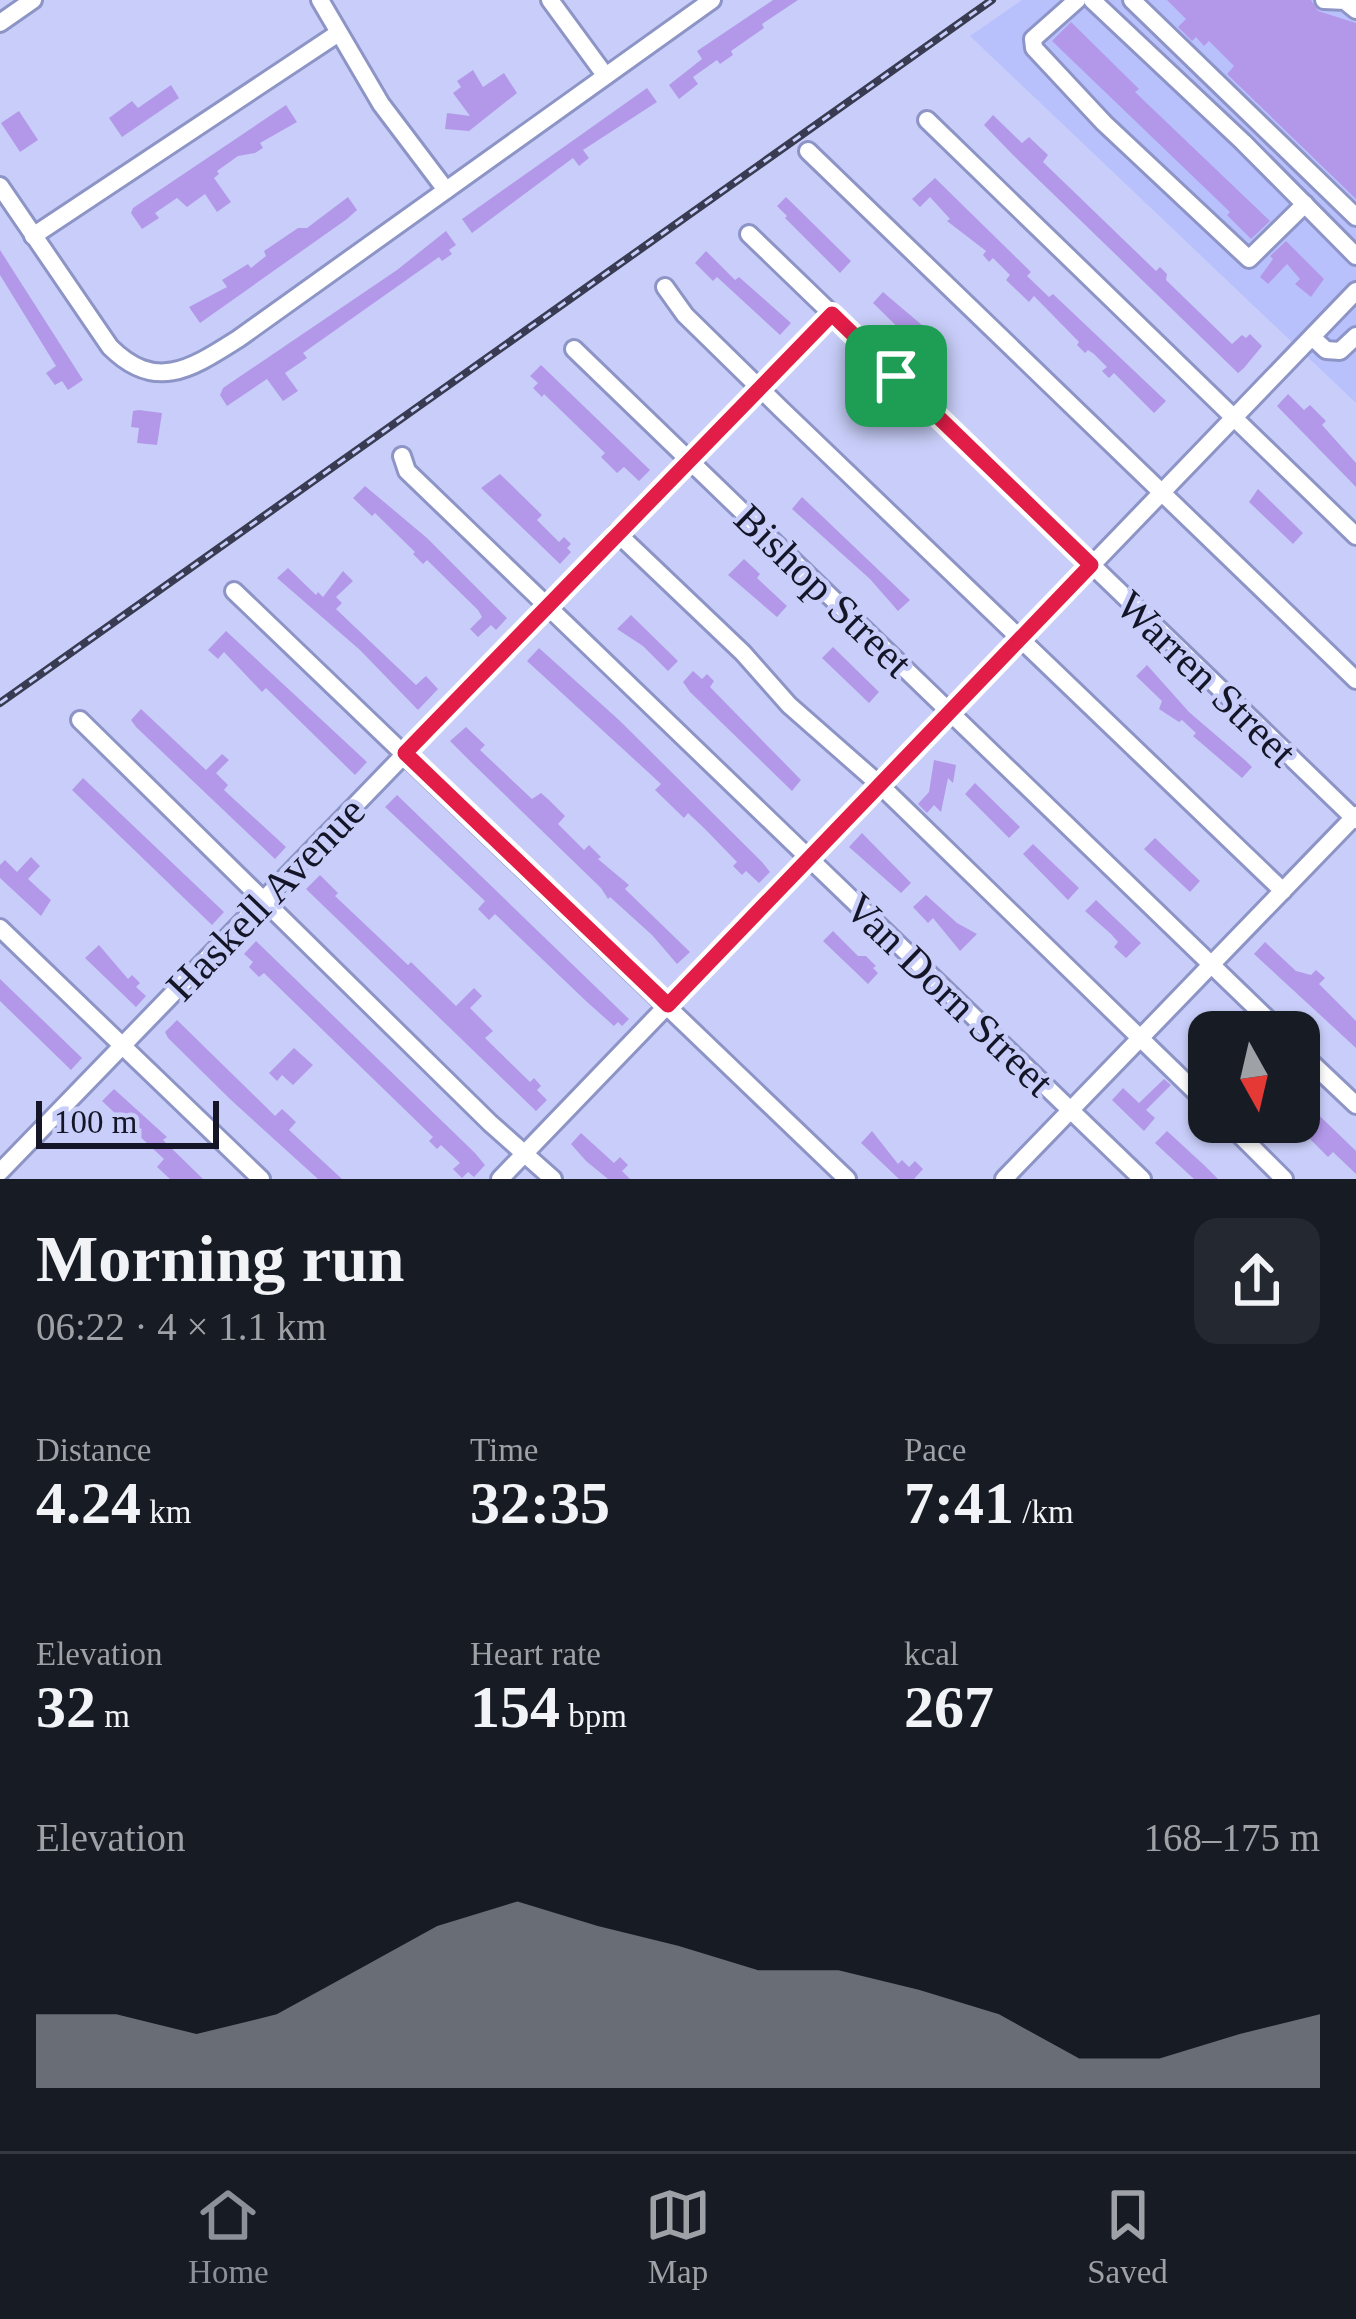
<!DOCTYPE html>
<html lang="en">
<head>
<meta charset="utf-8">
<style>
  :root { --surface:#171b24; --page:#242831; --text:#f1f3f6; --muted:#9ea1a6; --line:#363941; --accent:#8c9099 }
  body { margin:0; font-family:Georgia,serif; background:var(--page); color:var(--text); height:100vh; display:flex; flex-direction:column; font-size:45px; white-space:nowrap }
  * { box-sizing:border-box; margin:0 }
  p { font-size:39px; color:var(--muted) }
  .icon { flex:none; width:66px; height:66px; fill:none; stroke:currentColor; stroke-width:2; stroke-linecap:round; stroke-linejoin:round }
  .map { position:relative; height:1179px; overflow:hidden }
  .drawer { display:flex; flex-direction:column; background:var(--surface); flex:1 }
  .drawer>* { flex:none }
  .needle { width:78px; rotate:172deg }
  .controls { position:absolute; left:1188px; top:1011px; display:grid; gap:24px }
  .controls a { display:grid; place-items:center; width:132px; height:132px; border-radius:24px; background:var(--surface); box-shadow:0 3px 9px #0004; font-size:60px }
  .scale { position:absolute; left:36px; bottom:30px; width:183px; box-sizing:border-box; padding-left:12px; border:6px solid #141628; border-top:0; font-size:33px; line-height:42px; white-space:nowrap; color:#141628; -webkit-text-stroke:9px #c8cef9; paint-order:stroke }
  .pin { position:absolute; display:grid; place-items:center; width:102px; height:102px; color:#fff; margin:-51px; border-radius:24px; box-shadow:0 6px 18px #0006 }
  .round { display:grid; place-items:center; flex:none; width:126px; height:126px; border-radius:24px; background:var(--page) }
  .headline { display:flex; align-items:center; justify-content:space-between; height:204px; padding:0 36px }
  h1 { font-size:66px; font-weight:800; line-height:90px }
  .stats { display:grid; grid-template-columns:repeat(3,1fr); gap:18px; height:204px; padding:12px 36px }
  .stats div { display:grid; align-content:center }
  .stats b { font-size:60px; font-weight:800 }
  .stats small { font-size:33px; font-weight:400 }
  .stats p { font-size:33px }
  .chart { height:336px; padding:24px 36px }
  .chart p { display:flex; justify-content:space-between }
  .chart svg { width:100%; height:216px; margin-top:12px; fill:var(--accent); opacity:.7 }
  .tab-bar { display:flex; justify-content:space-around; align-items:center; height:168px; border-top:3px solid var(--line); background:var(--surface); font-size:33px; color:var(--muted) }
  .tab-bar a { display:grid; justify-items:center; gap:6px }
  .tab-bar .selected { color:var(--accent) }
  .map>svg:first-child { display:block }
</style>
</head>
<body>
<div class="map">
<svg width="1356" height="1179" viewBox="0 0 1356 1179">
  <rect width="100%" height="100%" fill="#c8cef9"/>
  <polygon fill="#b9c1fd" points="1022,0 1356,0 1356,403 970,36"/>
  <g fill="#b398ea">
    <polygon points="773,0 798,0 762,24 764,28 731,51 733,55 720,64 717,60 693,77 698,84 679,99 669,85 702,59 697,51"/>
    <polygon points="1167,0 1311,0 1318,11 1356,23 1356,199 1227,74 1234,66 1209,41 1204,46 1196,37 1192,41 1178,27 1186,19"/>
    <polygon points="1071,22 1139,89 1135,92 1270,221 1251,239 1227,215 1230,212 1052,41"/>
    <polygon points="473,70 483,87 504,73 517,93 469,131 445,129 447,113 470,116 453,93 461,87 457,81"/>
    <polygon points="171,85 179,98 122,137 109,118 132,101 138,108"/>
    <polygon points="647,88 657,102 583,150 589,158 579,166 573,158 472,233 462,219"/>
    <polygon points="286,105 297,122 260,143 263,148 255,153 238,156 217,171 219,174 214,178 231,202 217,212 205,194 187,207 177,198 155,213 159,218 142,229 131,213 133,208"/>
    <polygon points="19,111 38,140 20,152 1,123"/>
    <polygon points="993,115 1022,143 1029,137 1048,155 1043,162 1156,271 1160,267 1167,274 1166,280 1232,344 1242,335 1246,338 1250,334 1262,346 1244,368 1238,373 1012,154 984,125"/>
    <polygon points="935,178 1031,272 1027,276 1049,297 1053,294 1166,401 1154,413 1114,373 1109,378 1102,371 1107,367 1094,354 1088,350 1085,353 1077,345 1079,342 1034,296 1029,302 1006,280 1010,275 993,258 989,262 983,255 986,251 947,221 950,219 930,197 920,207 912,199"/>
    <polygon points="348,197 357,210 347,219 200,323 189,307 227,287 222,280 248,264 251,268 266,256 264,251 298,228 307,228"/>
    <polygon points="786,197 851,261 840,273 785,218 787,216 777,206"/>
    <polygon points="446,231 456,245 449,250 452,254 442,261 439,257 303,353 307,358 285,373 298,391 283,401 267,379 227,406 220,395 223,388 397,270"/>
    <polygon points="1286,241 1324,279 1311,297 1295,284 1300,279 1287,264 1268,284 1260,277 1273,259 1270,256"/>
    <polygon points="0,250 83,380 68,390 62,381 55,385 46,373 56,366 0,275"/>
    <polygon points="706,251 735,280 739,277 791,323 780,335 717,277 713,281 695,263"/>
    <polygon points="883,292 923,326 920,328 929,338 919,348 873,303"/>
    <polygon points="541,365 650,470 639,481 624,467 617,473 601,457 605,453 544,394 542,397 533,388 538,383 530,376"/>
    <polygon points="1288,394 1304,410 1310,405 1326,421 1322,425 1356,463 1356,487 1277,406"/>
    <polygon points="139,410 162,413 157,445 137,443 139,428 131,427 133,411"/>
    <polygon points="500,474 542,515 537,520 559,542 564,537 571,544 567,548 571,552 560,564 481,488"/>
    <polygon points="365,486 427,538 507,618 496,630 491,625 478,637 470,629 482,617 478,610 427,560 423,564 413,554 415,552 375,513 372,516 353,498"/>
    <polygon points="1258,489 1303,533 1293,544 1249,502"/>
    <polygon points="802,497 910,600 898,611 870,579 792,509"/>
    <polygon points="744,559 760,574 757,578 787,606 777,617 728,575"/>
    <polygon points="288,568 316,595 318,592 323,597 343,571 353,581 336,597 342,603 336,609 416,685 426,676 438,689 418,710 360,650 277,578"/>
    <polygon points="631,615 678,661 668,671 643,646 617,629"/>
    <polygon points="226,631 367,762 355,775 266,688 262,692 224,652 218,659 208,650"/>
    <polygon points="833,647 879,692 869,703 822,658"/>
    <polygon points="539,648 619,720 762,862 770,872 759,883 746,871 742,875 733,866 737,862 705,829 688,813 684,818 655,790 661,784 527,661"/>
    <polygon points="1147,665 1189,712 1246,761 1252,767 1242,778 1193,736 1196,733 1182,720 1179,722 1159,709 1162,701 1136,676"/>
    <polygon points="693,671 702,679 707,674 714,681 710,687 801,780 792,791 690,692 683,682"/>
    <polygon points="141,709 206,770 222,754 229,760 216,773 228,785 224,790 286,847 275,859 136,727 131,720"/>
    <polygon points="466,727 485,745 480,750 532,799 541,793 549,800 565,816 558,824 584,850 589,845 601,857 598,859 629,885 625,889 690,952 677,964 652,935 610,897 608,899 601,888 473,764 450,741"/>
    <polygon points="934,760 956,765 953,783 948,778 941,812 934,805 927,813 918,804 929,792"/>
    <polygon points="83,778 224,912 212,925 72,790"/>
    <polygon points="975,783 1020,827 1009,838 965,794"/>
    <polygon points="397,795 629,1019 622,1026 618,1022 614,1026 587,1002 495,914 489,920 478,909 485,901 385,807"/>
    <polygon points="862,833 911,883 901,893 849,847"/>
    <polygon points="1155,838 1200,881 1190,892 1144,849"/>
    <polygon points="1033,844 1079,888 1068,900 1023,854"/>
    <polygon points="31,857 40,866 28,879 51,900 41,916 0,878 0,865 5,860 17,872"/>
    <polygon points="320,875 338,893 335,896 408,965 411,962 456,1006 474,988 482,996 470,1008 493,1031 485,1038 530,1082 534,1078 541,1086 537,1090 547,1100 536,1111 306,889"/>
    <polygon points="926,895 957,923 977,934 960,951 933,918 928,923 913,907"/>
    <polygon points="1096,900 1141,943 1126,958 1114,947 1118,942 1111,934 1085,911"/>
    <polygon points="833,931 858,956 866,956 876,966 873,968 878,973 868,984 823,941"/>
    <polygon points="256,941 475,1153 485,1165 474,1177 468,1172 462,1178 453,1169 460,1163 441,1145 437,1149 429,1141 433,1137 264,973 259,977 249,967 253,962 244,954"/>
    <polygon points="1265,942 1296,971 1311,975 1316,970 1325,978 1319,984 1356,1021 1356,1048 1254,954"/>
    <polygon points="99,945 128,979 132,975 140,983 136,987 146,996 136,1007 85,958"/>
    <polygon points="0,979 82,1058 71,1070 0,1001"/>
    <polygon points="177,1020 267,1108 275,1116 282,1109 296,1122 289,1130 342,1179 318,1179 231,1100 168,1038 165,1032"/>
    <polygon points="294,1048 313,1065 293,1085 282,1075 277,1081 269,1073"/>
    <polygon points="1164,1079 1171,1085 1146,1110 1155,1118 1144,1131 1112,1100 1123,1088 1139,1103"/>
    <polygon points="114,1089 167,1137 163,1140 203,1179 170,1179 157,1167 164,1159 102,1101"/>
    <polygon points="1299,1096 1356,1151 1356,1174 1333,1152 1328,1157 1308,1137 1312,1132 1299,1120"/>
    <polygon points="872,1131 898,1164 902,1160 909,1167 915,1161 923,1169 914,1179 899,1179 861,1143"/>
    <polygon points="1167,1131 1204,1165 1218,1179 1194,1179 1169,1156 1155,1143"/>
    <polygon points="581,1133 614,1163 620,1157 628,1165 622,1171 630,1179 608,1179 586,1161 571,1144"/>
  </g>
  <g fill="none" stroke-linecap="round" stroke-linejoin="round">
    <defs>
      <g id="minor">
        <polyline points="320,0 381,104 446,190"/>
        <polyline points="550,0 605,75"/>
        <polyline points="1077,0 1033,39 1034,48 1104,123 1249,259 1305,204"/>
        <polyline points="1092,0 1243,142 1356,256"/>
        <polyline points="1132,0 1356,217"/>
        <polyline points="1324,0 1345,1 1356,10"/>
        <polyline points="0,23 33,0"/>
        <polyline points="927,120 1356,536"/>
        <polyline points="808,151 1356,680"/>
        <path d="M0 186 110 347C156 393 192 368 238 339L712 0"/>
        <polyline points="749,234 1356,820"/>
        <polyline points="33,236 337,34"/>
        <polyline points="665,287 685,315 781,409 1283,891"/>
        <polyline points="1312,337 1326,350 1340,351 1356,336"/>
        <polyline points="574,349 1281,1032"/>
        <polyline points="402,456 407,471 1142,1179"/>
        <polyline points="617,533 743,653 789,705 880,785 1209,1105"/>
        <polyline points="234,591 847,1179"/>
        <polyline points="80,720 490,1123 553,1179"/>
        <polyline points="0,928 261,1179"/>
        <polyline points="1299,1051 1356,1105"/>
        <polyline points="1227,1122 1284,1179"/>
        <polyline points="0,1172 832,313"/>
        <polyline points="500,1179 1356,291"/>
        <polyline points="1004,1179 1356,815"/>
      </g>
    </defs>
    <use href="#minor" stroke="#8d94c6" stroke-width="22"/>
    <use href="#minor" stroke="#fff" stroke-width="16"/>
    <defs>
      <polyline id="rail" points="0,703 992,0"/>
    </defs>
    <use href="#rail" stroke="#383b52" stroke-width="8"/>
    <use href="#rail" stroke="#c8cef9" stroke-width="3" stroke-dasharray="9" stroke-linecap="butt"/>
  </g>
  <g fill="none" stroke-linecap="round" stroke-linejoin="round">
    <defs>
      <polygon id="route" points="832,314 1091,565 668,1005 405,753"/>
    </defs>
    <use href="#route" stroke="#fff" stroke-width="24"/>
    <use href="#route" stroke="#e11d48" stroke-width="15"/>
  </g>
  <g text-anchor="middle" stroke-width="9" stroke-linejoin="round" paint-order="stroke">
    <g font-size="42" fill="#141628" stroke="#c8cef9">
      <text transform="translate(824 590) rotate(44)" y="15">Bishop Street</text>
      <text transform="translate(1207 678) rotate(44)" y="15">Warren Street</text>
      <text transform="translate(265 898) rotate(-46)" y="15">Haskell Avenue</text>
      <text transform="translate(950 994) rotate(44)" y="15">Van Dorn Street</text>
    </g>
  </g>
</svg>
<div class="controls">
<a><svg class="needle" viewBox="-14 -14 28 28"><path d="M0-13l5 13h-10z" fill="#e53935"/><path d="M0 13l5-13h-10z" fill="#9ea1a6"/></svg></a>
</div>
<div class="scale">100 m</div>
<div class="pin" style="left:896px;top:376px;background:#1e9e55"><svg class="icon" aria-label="arrive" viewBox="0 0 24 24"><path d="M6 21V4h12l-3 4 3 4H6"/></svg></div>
</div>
<section class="drawer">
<div class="headline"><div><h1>Morning run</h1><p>06:22 · 4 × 1.1 km</p></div><a class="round"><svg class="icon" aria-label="share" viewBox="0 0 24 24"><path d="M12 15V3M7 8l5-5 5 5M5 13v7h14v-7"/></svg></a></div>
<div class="stats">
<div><p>Distance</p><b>4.24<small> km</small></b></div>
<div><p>Time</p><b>32:35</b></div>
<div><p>Pace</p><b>7:41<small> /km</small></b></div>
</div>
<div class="stats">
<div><p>Elevation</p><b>32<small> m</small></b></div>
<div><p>Heart rate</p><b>154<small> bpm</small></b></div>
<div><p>kcal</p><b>267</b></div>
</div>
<div class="chart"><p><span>Elevation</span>168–175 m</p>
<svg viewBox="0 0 160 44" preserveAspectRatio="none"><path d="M0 44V29L10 29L20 33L30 29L40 20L50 11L60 6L70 11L80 15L90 20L100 20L110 24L120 29L130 38L140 38L150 33L160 29V44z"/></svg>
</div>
</section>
<nav class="tab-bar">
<a class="selected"><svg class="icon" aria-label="home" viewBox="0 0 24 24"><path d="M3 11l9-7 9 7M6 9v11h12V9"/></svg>Home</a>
<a><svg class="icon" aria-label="map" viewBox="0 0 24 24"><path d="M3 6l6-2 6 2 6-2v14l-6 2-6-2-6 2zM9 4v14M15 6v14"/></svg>Map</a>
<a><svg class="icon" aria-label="saved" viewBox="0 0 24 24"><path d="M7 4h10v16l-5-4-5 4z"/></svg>Saved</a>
</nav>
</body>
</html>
